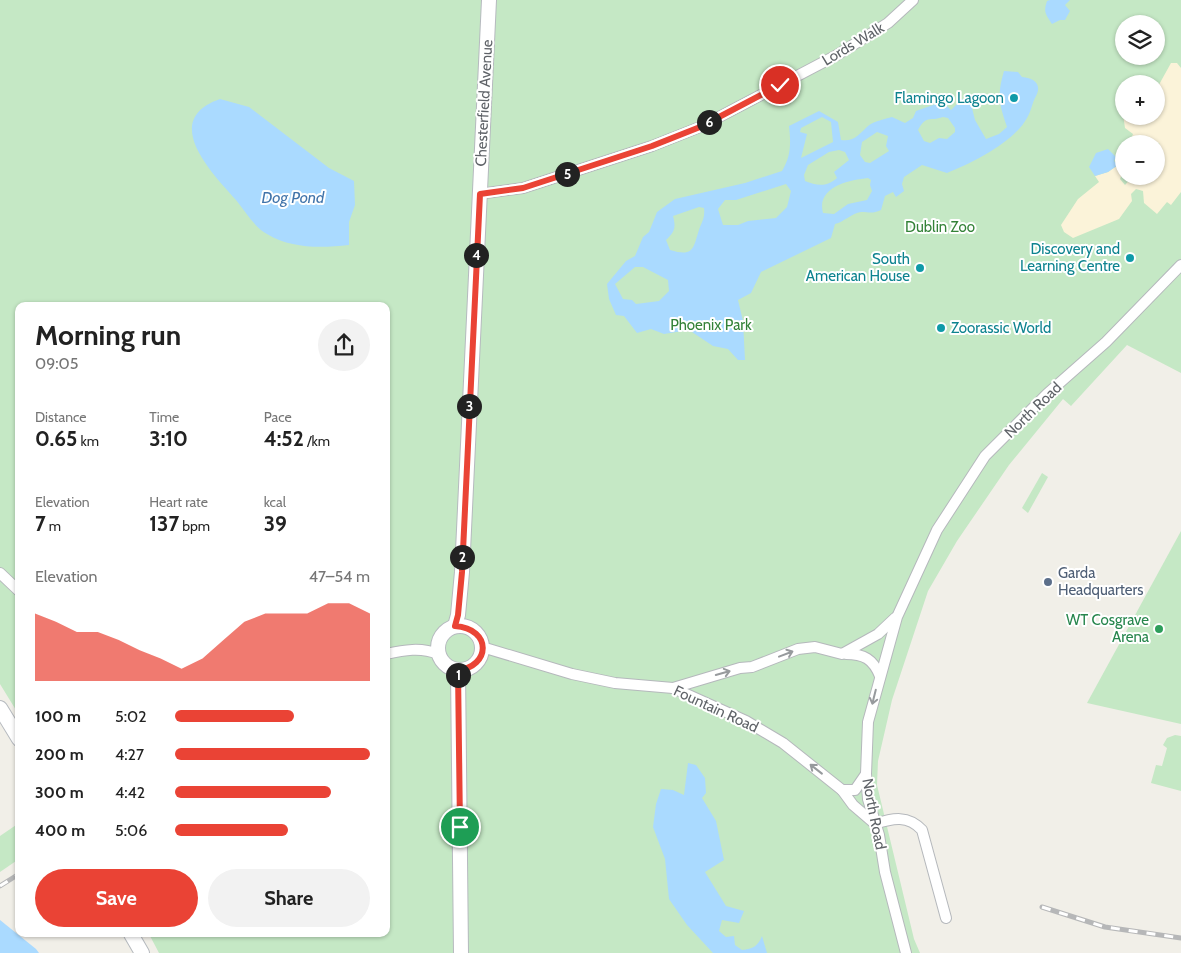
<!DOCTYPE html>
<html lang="en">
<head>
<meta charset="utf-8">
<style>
  :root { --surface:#fff; --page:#f2f2f2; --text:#222; --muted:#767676; --accent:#ea4335 }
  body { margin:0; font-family:Cabin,sans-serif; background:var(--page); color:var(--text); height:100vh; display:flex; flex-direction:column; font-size:19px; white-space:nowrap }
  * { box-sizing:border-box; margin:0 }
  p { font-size:16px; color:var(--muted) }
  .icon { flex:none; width:28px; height:28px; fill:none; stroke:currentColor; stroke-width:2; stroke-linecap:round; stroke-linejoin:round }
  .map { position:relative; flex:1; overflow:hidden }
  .details { position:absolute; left:15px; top:302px; width:375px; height:635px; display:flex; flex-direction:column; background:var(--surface); border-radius:10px; box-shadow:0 1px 4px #0004 }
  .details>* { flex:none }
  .tools { position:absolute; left:1115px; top:15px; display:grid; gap:10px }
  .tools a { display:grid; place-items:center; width:50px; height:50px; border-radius:50%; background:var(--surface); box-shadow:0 1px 4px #0004; font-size:25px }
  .pin { position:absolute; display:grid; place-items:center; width:42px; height:42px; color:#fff; margin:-21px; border:2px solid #fff; border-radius:50%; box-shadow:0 1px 5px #0007 }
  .km { position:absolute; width:25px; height:25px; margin:-12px; border-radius:50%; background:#222; color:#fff; font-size:14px; line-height:25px; text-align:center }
  .round { display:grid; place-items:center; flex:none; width:52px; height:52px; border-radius:26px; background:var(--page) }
  .headline { display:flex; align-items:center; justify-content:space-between; height:85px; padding:0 20px }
  h1 { font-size:28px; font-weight:700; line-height:38px }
  .metrics { display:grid; grid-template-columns:repeat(3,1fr); gap:8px; height:85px; padding:5px 20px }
  .metrics div { display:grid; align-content:center }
  .metrics b { font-size:21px; font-weight:700 }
  .metrics small { font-size:14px; font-weight:400 }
  .metrics p { font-size:14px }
  .chart { height:140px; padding:10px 20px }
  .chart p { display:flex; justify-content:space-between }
  .chart svg { width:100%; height:90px; margin-top:5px; fill:var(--accent); opacity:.7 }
  .cta { display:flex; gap:10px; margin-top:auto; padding:10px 20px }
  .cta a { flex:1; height:58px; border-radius:30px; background:var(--accent); color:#fff; font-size:20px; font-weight:700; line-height:58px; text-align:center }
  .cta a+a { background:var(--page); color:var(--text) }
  ul { padding:0 20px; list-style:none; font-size:16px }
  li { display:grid; grid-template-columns:80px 60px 1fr; align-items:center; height:38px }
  li i { height:12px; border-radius:6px; background:var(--accent) }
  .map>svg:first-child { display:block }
</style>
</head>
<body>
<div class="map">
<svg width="1181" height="953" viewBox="0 0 1181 953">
  <rect width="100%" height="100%" fill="#f1efe8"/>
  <g fill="#c5e8c5" fill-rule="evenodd">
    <path d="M0 0H1181V373L1127 345 1071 406 1063 399 1009 465 957 541 928 591 892 700 878 761 877 785 914 939 920 953H159L149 934H386V306H19V715L0 684ZM1124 24H1156V56H1124ZM1124 84H1156V116H1124ZM1124 144H1156V176H1124Z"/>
    <polygon points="1042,473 1048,477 1028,513 1022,508"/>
    <polygon points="1181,531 1181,724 1087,703"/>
    <polygon points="1175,735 1181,736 1181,791 1151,783 1156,765 1162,766 1167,748 1163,745 1167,738"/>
    <polygon points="19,823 19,859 0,872 0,836"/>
  </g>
  <polygon fill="#fbf3d9" points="1171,63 1177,63 1181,68 1181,192 1171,205 1167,202 1157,214 1144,203 1143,191 1136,189 1131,194 1132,201 1119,219 1073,238 1064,232 1061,225 1078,199 1099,182 1095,176 1108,172 1118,165 1123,172 1120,179 1125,185 1133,176 1156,176 1156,150 1160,148 1159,143 1129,144 1133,134 1125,128 1123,115 1156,116 1156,90"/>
  <g fill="#aadaff" fill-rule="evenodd">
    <path d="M1050 0H1070L1065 5 1070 11 1065 20H1060L1052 24C1046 14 1043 13 1047 1Z"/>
    <path d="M1004 71 1018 72 1022 77C1035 78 1042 85 1036 96 1032 103 1031 112 1027 118 1014 142 972 163 947 173L922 165 904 177 902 184 904 191 896 197 893 192 885 196 881 210C872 214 870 212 861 212 852 213 844 222 835 224L831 238 761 272 751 293 738 300 743 321 745 360H738L728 349 713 346 689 330 664 334 651 329 637 333 624 316 616 315 609 299 607 284 626 261 635 256 643 237 649 232 657 212 675 199 745 183 782 171C791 156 791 144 789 126L819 111 838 122 841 140C855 142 860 133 868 126 874 121 885 119 892 117L905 123 913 118 916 111 936 104H945L951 110 962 99 971 104 975 120 986 139 999 134 1007 127C999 104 997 95 1004 71ZM822 117 831 122 833 142 801 158 807 134 800 132 801 128ZM943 117 948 118 955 128V132L947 139 939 138 930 143 924 141 918 130C927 114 929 122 943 117ZM877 132 888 136 886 146 889 151 870 163 865 162 860 155 862 142ZM839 150 845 152 849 160 834 172 837 178C827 187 817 186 805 181L804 175 808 165 829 152ZM868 178 871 180 870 185 872 191 867 200 848 204 834 214 823 213C816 187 849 180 868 178ZM786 184 791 191 787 207 776 218 748 221 738 225H723L718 209 725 200H736ZM699 207 704 208C705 216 703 220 700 227 693 246 696 258 670 250L666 240C675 232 676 227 673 216ZM635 267H643L668 280 669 291 659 301 636 304 632 300 623 299 615 284Z"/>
    <path d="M220 99 249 107 329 168 354 181 355 205 349 222V245C321 248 292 249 267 234 255 228 245 211 236 200 211 172 160 120 220 99Z"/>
    <polygon points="1108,149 1116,157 1114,161 1118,165 1108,172 1095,176 1089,167 1096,153"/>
    <path d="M688 763 696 765 705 778 706 793 702 798 716 821 724 860 705 872 726 906 744 911 739 923 722 920 719 931 726 937 734 936 735 945 742 950C753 949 758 946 762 936L767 953H713L687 925 669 899 665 859 653 827 656 804 661 789 673 790 684 795Z"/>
    <polygon points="0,920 36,949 39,953 0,953"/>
  </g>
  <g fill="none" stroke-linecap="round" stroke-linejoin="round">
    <defs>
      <g id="street">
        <polyline points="479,194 523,188 652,146 700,127 837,55 888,23 913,0"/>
        <polyline points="0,573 19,591"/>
        <polyline points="482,647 572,674 615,683 673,688 746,721 783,743 842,790 855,790 866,774"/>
        <path d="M386 654C404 650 421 647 438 654"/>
        <path d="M846 654C864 654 873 659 880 676"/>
        <polyline points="673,688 740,668 752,667 798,649 815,647 842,654 878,634 895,618"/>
        <polyline points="842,790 853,805 874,823"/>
        <path d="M875 824C893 818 908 815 922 830L946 918"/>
        <polyline points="906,953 885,872 879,835 868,799 866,774 868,722 897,617 937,530 985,456 1047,394 1106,342 1181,265"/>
      </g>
      <g id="secondary">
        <circle cx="460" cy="648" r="22"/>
        <polyline points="455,626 458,615 462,572 489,0"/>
        <polyline points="458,670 461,953"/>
        <polyline points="0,708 19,739"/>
        <polyline points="131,934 142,953"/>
      </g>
    </defs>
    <use href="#street" stroke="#b5b8bc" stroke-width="12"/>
    <use href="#secondary" stroke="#b6babf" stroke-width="16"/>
    <use href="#street" stroke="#fff" stroke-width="10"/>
    <use href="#secondary" stroke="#fff" stroke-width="14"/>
    <defs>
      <g id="rail">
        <polyline points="0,886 19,874"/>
        <polyline points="1042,907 1105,927 1181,938"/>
      </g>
    </defs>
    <use href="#rail" stroke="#b6b7b8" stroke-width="5"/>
    <use href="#rail" stroke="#fff" stroke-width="3" stroke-dasharray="9" stroke-linecap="butt"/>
  </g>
  <defs><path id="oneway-shaft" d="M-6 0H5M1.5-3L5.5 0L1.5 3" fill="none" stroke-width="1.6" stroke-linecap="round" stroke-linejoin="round" transform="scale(1.25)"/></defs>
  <g stroke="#979a9d">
    <use href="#oneway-shaft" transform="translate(786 654) rotate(-21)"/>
    <use href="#oneway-shaft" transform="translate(723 673) rotate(-16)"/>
    <use href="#oneway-shaft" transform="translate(874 697) rotate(104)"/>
    <use href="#oneway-shaft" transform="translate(816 769) rotate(-142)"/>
  </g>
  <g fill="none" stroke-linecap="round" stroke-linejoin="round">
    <defs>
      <path id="route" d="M460 827 458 670C490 667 493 629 455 626L458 615 462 572 480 194 523 188 652 146 700 127 780 85"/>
    </defs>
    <use href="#route" stroke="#fff" stroke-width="10"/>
    <use href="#route" stroke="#ea4335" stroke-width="6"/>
  </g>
  <g fill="#0f9aa8" stroke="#fff" stroke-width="2">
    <circle cx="1014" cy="98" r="5"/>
    <circle cx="1130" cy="258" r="5"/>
    <circle cx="920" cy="268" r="5"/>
    <circle cx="941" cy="328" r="5"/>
  </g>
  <circle fill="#5c6f8a" stroke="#fff" stroke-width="2" cx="1048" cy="582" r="5"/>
  <circle fill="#2e9e5b" stroke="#fff" stroke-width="2" cx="1159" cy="629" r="5"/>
  <g text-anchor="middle" stroke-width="4" stroke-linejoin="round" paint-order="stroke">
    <g font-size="15" fill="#5f6368" stroke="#fff">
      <text transform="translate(853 44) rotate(-31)" y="5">Lords Walk</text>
      <text transform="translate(484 103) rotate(-87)" y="5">Chesterfield Avenue</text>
      <text transform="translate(1033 410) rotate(-44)" y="5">North Road</text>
      <text transform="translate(716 709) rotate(25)" y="5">Fountain Road</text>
      <text transform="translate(874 814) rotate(79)" y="5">North Road</text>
    </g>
    <g font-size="15" fill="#0d838f" stroke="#fff" text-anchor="end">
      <text x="1004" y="103">Flamingo Lagoon</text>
      <text x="1120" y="254">Discovery and<tspan x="1120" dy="17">Learning Centre</tspan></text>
      <text x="910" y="264">South<tspan x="910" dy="17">American House</tspan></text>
      <text x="951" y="333" text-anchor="start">Zoorassic World</text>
    </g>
    <g font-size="15" fill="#348238" stroke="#fff">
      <text x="940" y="232">Dublin Zoo</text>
      <text x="711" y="330">Phoenix Park</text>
    </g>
    <g font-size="15" fill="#4e5e75" stroke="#fff" text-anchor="start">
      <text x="1058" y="578">Garda<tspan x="1058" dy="17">Headquarters</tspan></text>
    </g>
    <g font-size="15" fill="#27864d" stroke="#fff" text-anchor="end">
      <text x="1149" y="625">WT Cosgrave<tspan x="1149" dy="17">Arena</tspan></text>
    </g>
    <g font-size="16" font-style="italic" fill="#4174aa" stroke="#fff">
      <text x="293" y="203">Dog Pond</text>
    </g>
  </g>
</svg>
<div class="tools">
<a><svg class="icon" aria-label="layers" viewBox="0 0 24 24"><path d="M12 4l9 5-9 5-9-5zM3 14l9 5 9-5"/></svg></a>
<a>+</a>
<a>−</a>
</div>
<div class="pin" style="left:460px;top:827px;background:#1e9e55"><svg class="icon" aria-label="arrive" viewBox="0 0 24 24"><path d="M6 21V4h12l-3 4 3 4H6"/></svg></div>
<div class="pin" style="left:780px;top:85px;background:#d93025"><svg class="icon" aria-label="check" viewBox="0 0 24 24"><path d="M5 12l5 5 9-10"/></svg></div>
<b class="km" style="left:458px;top:675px">1</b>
<b class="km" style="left:462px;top:557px">2</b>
<b class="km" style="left:469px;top:406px">3</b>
<b class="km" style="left:476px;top:255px">4</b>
<b class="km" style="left:567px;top:174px">5</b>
<b class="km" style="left:709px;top:122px">6</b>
<section class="details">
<div class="headline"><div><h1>Morning run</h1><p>09:05</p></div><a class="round"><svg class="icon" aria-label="share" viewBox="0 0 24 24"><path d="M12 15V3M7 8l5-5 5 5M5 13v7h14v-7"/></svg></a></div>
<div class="metrics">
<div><p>Distance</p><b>0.65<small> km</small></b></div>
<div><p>Time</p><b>3:10</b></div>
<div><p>Pace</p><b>4:52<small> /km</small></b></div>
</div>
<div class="metrics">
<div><p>Elevation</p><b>7<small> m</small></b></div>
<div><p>Heart rate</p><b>137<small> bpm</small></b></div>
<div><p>kcal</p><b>39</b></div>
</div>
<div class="chart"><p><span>Elevation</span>47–54 m</p>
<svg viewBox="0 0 160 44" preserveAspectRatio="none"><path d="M0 44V11L10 15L20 20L30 20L40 24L50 29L60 33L70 38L80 33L90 24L100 15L110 11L120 11L130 11L140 6L150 6L160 11V44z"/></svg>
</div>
<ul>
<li><b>100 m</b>5:02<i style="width:61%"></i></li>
<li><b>200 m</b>4:27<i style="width:100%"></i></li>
<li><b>300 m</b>4:42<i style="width:80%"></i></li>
<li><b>400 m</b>5:06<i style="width:58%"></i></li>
</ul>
<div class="cta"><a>Save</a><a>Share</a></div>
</section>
</div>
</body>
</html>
